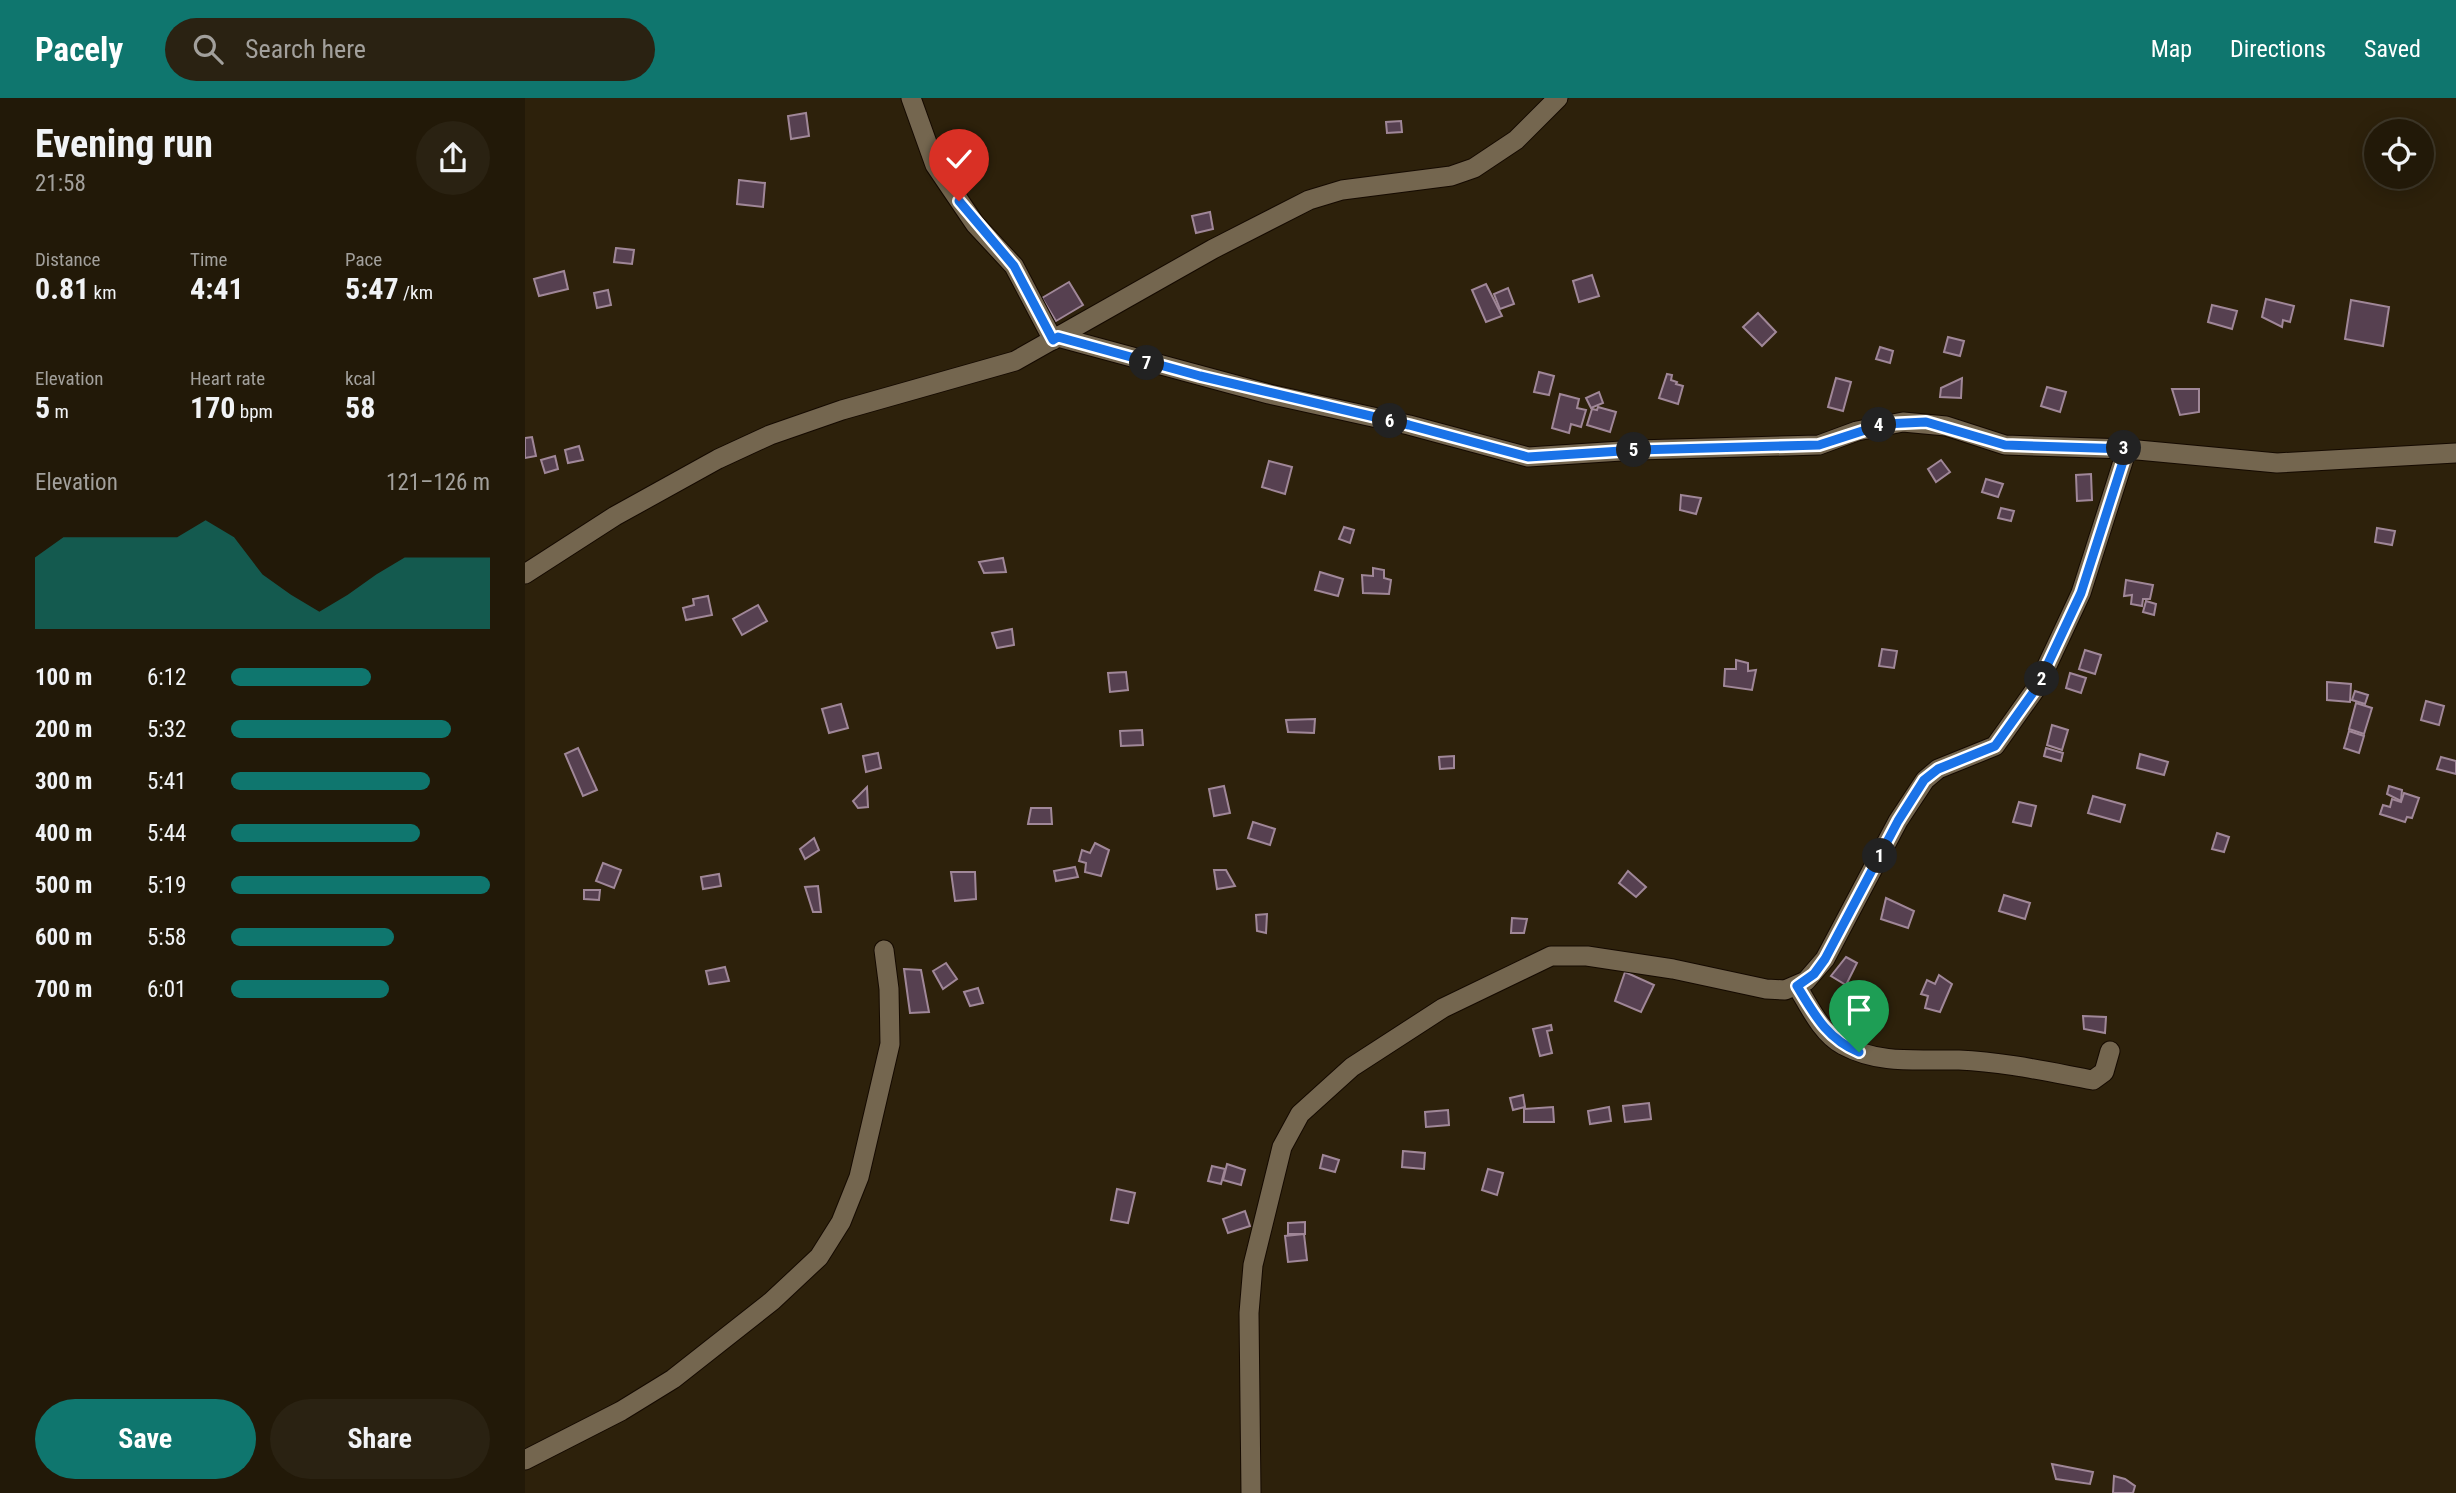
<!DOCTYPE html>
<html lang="en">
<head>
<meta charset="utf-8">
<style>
  :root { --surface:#221908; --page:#2a2212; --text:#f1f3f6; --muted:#a2a09c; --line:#3f3829; --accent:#0f766e }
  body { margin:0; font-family:"Roboto Condensed",sans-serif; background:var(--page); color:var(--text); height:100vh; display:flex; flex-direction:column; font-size:26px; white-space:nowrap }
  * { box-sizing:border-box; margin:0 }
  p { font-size:23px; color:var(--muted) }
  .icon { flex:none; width:38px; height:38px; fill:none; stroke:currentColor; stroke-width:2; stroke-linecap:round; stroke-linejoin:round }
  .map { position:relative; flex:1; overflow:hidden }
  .drawer { display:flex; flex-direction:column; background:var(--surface); width:525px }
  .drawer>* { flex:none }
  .tools { position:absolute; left:1839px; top:21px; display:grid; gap:14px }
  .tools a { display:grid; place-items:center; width:70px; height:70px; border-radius:50%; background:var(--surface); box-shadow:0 4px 18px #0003,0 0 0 2px var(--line); font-size:35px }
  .pin { position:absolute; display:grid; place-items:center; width:60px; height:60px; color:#fff; margin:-72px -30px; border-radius:50% 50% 50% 0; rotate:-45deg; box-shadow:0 0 7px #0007 }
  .pin .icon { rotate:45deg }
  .km { position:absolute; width:35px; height:35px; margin:-18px; border-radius:50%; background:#222; color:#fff; font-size:19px; line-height:35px; text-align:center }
  .round { display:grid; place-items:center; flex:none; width:74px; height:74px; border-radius:37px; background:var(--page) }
  .overview { display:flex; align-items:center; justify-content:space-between; height:119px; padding:0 35px }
  h1 { font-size:38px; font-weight:700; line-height:52px }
  .figures { display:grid; grid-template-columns:repeat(3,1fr); gap:10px; height:119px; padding:7px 35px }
  .figures div { display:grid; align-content:center }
  .figures b { font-size:30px; font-weight:700 }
  .figures small { font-size:19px; font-weight:400 }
  .figures p { font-size:19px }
  .chart { height:196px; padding:14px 35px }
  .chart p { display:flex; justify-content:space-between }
  .chart svg { width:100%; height:126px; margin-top:7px; fill:var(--accent); opacity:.7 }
  .cta { display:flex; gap:14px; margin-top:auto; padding:14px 35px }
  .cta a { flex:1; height:80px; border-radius:42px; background:var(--accent); color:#fff; font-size:28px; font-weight:700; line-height:80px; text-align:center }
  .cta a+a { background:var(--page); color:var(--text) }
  ul { padding:0 35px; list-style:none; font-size:23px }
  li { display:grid; grid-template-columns:112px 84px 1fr; align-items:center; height:52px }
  li i { height:18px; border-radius:9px; background:var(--accent) }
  header { display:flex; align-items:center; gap:42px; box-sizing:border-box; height:98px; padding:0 35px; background:var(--accent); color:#fff }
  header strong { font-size:33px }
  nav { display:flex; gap:38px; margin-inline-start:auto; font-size:24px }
  .search { width:490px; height:63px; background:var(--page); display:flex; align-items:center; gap:18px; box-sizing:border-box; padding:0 24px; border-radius:38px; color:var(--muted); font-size:26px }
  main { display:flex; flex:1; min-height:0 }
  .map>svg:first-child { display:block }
</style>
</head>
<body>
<header>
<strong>Pacely</strong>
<div class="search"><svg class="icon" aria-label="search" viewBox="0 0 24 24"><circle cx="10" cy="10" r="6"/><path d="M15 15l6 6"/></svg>Search here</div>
<nav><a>Map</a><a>Directions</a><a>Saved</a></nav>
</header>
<main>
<section class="drawer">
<div class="overview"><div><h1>Evening run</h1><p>21:58</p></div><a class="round"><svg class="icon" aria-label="share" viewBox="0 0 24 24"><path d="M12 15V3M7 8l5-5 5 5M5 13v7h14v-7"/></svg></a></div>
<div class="figures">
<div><p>Distance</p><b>0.81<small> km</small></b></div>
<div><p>Time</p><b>4:41</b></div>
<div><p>Pace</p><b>5:47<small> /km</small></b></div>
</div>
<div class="figures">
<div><p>Elevation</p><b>5<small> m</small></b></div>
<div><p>Heart rate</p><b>170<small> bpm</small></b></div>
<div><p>kcal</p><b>58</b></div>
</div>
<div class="chart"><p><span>Elevation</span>121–126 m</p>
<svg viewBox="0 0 160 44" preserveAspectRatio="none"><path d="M0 44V19L10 12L20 12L30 12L40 12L50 12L60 6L70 12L80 25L90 32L100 38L110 32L120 25L130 19L140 19L150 19L160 19V44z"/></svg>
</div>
<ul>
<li><b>100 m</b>6:12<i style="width:54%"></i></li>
<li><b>200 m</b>5:32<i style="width:85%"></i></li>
<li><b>300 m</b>5:41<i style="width:77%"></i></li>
<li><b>400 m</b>5:44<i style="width:73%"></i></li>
<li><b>500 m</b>5:19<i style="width:100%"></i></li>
<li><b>600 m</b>5:58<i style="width:63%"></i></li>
<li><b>700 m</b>6:01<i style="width:61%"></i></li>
</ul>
<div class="cta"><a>Save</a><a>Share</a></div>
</section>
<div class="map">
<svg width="1931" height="1395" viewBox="0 0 1931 1395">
  <rect width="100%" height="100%" fill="#2d210b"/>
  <g fill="#564050" stroke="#a08798" stroke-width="2">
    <polygon points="281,15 284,38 266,41 263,18"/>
    <polygon points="876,23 877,34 862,35 861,24"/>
    <polygon points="214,82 240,85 238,109 212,106"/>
    <polygon points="685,114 688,131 671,135 667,118"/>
    <polygon points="91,150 109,152 107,166 89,164"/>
    <polygon points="39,173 43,191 14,198 9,181"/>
    <polygon points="1067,177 1074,198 1054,204 1048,183"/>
    <polygon points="544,184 558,207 531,223 517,200"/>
    <polygon points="961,186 977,218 961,224 947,192"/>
    <polygon points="983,190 989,206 975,211 969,196"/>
    <polygon points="83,192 86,207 72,210 69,195"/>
    <polygon points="1741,201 1769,208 1765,224 1758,222 1757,229 1737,219"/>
    <polygon points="1826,202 1864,209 1858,248 1820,241"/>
    <polygon points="1687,207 1712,213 1707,231 1683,224"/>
    <polygon points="1233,215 1251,234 1237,248 1218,229"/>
    <polygon points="1423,239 1439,243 1435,258 1419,254"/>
    <polygon points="1355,249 1368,253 1365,265 1351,261"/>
    <polygon points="1014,274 1029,278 1024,297 1009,294"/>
    <polygon points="1142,276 1147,277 1146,282 1152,284 1151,286 1158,288 1153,306 1134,300"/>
    <polygon points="1311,280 1326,284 1318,313 1303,309"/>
    <polygon points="1437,280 1436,300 1415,299 1416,290"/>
    <polygon points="1522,289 1541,294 1535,314 1516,308"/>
    <polygon points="1647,291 1674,291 1674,314 1655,317"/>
    <polygon points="1074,294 1078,305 1066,310 1061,300"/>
    <polygon points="1035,296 1054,301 1052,310 1061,312 1056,329 1046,326 1044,335 1027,330"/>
    <polygon points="1073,309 1091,314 1085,334 1062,327 1067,311 1072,312"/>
    <polygon points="7,339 11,358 0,360 0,340"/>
    <polygon points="54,348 58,362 43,365 40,352"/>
    <polygon points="30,358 33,371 20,375 16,362"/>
    <polygon points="1416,362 1425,374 1411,384 1403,371"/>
    <polygon points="744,363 767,369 760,396 737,389"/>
    <polygon points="1566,376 1567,402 1552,403 1551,377"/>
    <polygon points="1461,381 1478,386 1473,399 1457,394"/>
    <polygon points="1156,397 1176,400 1171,416 1155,412"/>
    <polygon points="1476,410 1489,413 1486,423 1473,420"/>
    <polygon points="819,429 829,432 825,445 814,441"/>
    <polygon points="1852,430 1870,433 1867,447 1850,444"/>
    <polygon points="478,460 481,474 459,475 454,464"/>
    <polygon points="848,470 859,472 859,480 866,482 864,496 838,495 837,477 848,478"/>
    <polygon points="795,474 818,481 813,498 790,492"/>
    <polygon points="1601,482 1628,487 1625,501 1618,501 1617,508 1606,506 1607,497 1599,498"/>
    <polygon points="183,498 187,517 161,522 158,510 169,507 168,501"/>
    <polygon points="1621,503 1631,506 1629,517 1618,514"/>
    <polygon points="233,507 242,523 217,537 208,521"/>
    <polygon points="487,531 489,547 472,550 467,535"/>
    <polygon points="1357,551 1372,553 1369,570 1354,568"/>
    <polygon points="1560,552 1576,557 1570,576 1554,571"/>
    <polygon points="1211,562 1223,565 1223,573 1231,572 1227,592 1199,588 1200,571 1211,571"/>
    <polygon points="601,574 603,592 585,594 583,575"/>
    <polygon points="1545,575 1561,580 1556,595 1541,590"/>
    <polygon points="1802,584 1826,586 1825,604 1802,602"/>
    <polygon points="1830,593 1843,597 1840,606 1827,602"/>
    <polygon points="1901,603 1919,608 1914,627 1896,622"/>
    <polygon points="1831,605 1847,610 1839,636 1824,631"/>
    <polygon points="316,606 323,630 304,635 297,611"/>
    <polygon points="790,621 789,635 763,634 761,622"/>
    <polygon points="1527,627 1543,632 1537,652 1522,647"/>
    <polygon points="617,632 618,647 596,648 595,633"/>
    <polygon points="1824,633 1839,638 1834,655 1819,650"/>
    <polygon points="53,650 72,692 58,698 40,656"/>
    <polygon points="1521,650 1538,655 1536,663 1519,658"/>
    <polygon points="353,655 356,670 341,674 338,658"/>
    <polygon points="1615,656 1643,664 1639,677 1612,670"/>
    <polygon points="929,658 929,670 915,671 914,659"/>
    <polygon points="1916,659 1931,663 1931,676 1912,671"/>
    <polygon points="699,688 705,715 689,718 684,691"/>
    <polygon points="1864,688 1877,692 1876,703 1862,696"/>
    <polygon points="342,689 343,709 333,710 328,703"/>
    <polygon points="1879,695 1894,700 1887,720 1882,719 1880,724 1855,716 1858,707 1865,709 1867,701 1876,704"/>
    <polygon points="1568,698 1600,707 1595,724 1563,715"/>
    <polygon points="1494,704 1511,708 1506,728 1488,724"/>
    <polygon points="506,710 526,710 527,726 503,726"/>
    <polygon points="728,724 750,731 745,747 723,740"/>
    <polygon points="1692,735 1704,739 1699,754 1687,751"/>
    <polygon points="289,740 294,752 280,761 275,751"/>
    <polygon points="570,745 584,752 576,778 560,774 561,765 554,763 557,752 565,755"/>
    <polygon points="78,765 96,772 89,790 71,783"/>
    <polygon points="550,769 553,779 531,783 529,773"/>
    <polygon points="689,772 701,772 710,788 692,791"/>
    <polygon points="1103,773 1121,789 1111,799 1094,785"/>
    <polygon points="426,774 450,774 451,801 430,803"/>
    <polygon points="194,776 196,788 178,791 176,779"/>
    <polygon points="293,788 296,814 288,814 280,789"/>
    <polygon points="59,792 75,792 74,802 59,801"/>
    <polygon points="1479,797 1505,805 1500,821 1474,813"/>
    <polygon points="1361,800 1389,813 1383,830 1356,821"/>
    <polygon points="742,816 741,835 732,833 731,817"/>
    <polygon points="987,820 1002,821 999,835 986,835"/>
    <polygon points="1321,859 1332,865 1321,887 1306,878"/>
    <polygon points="421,865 432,881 418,891 408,873"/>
    <polygon points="200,869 204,883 184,886 181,873"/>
    <polygon points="379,871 396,872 404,914 385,915"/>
    <polygon points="1100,874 1129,887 1116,914 1090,903"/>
    <polygon points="1414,877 1427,886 1415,914 1400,910 1403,898 1396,896 1402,882 1410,886"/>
    <polygon points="453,890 458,905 445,908 439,894"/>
    <polygon points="1558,918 1581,919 1580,935 1559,931"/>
    <polygon points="1026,927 1027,932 1022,933 1027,955 1015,958 1008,931"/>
    <polygon points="998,997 1000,1009 988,1012 985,1000"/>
    <polygon points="1124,1005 1126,1021 1100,1024 1098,1008"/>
    <polygon points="1028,1009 1029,1024 999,1024 999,1011"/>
    <polygon points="1084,1009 1086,1023 1065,1026 1063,1013"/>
    <polygon points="923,1012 924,1027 901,1029 900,1014"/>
    <polygon points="878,1053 900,1055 899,1071 877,1069"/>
    <polygon points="798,1057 814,1062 810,1074 795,1070"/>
    <polygon points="702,1066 720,1072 716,1087 698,1082"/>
    <polygon points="687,1068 700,1071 696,1086 683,1083"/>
    <polygon points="963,1071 978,1075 972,1097 957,1092"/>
    <polygon points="592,1091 610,1095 603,1125 586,1122"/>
    <polygon points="720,1113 725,1128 703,1135 698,1121"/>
    <polygon points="780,1124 780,1136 763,1136 763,1125"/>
    <polygon points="779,1136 782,1162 763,1164 760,1138"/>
    <polygon points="1527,1366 1568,1374 1565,1386 1531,1381"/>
    <polygon points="1589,1378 1600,1381 1610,1388 1608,1395 1588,1395"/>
  </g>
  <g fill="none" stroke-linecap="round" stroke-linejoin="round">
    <defs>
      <g id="street">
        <polyline points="386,0 410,67 450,126 489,168 528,242"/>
        <polyline points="533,239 744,296 884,327 1003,359 1112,352 1294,347 1332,333 1378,324 1421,328 1480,347 1602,351 1752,365 1931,355"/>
        <polyline points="0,476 90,418 193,361 245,337 317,312 490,263 688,151 784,102 817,92 926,78 949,70 991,42 1033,0"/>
        <path d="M1272 888C1284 908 1297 936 1318 947 1355 967 1394 961 1434 962 1480 964 1524 974 1568 982L1579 974 1585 953"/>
        <polyline points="0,1362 96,1313 148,1281 247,1203 294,1159 316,1124 334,1079 365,946 364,891 359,852"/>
        <polyline points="726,1395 724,1215 728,1167 757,1049 775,1016 827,969 918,910 1026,858 1062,858 1148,871 1241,891 1260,892 1281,883 1300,861 1373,723 1400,682 1413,671 1470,648 1512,589 1556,495 1602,351"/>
      </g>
    </defs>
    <use href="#street" stroke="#150a00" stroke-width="21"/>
    <use href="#street" stroke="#74664f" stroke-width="19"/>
  </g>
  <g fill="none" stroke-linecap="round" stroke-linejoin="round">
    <defs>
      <path id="route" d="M434 103 489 168 528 242 533 239 675 278 884 327 1003 359 1112 352 1294 347 1359 326 1401 324 1480 347 1602 351 1556 495 1512 589 1470 648 1413 671 1399 682 1373 723 1300 861 1289 876 1272 888C1289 916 1302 941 1334 954"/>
    </defs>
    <use href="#route" stroke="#fff" stroke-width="14"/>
    <use href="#route" stroke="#1a73e8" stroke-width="9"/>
  </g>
</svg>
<div class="tools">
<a><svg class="icon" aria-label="locate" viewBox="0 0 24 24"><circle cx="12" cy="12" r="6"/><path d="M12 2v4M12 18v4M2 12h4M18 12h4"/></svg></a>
</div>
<div class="pin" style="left:1334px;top:954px;background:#1e9e55"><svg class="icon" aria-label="arrive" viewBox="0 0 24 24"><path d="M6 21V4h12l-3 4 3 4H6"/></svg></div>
<div class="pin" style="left:434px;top:103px;background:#d93025"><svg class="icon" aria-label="check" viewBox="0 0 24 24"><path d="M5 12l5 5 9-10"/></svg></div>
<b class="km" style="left:1355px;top:758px">1</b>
<b class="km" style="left:1517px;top:581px">2</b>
<b class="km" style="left:1599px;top:350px">3</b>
<b class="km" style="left:1354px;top:327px">4</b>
<b class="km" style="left:1109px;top:352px">5</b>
<b class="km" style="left:865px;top:323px">6</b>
<b class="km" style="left:622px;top:265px">7</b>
</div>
</main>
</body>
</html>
